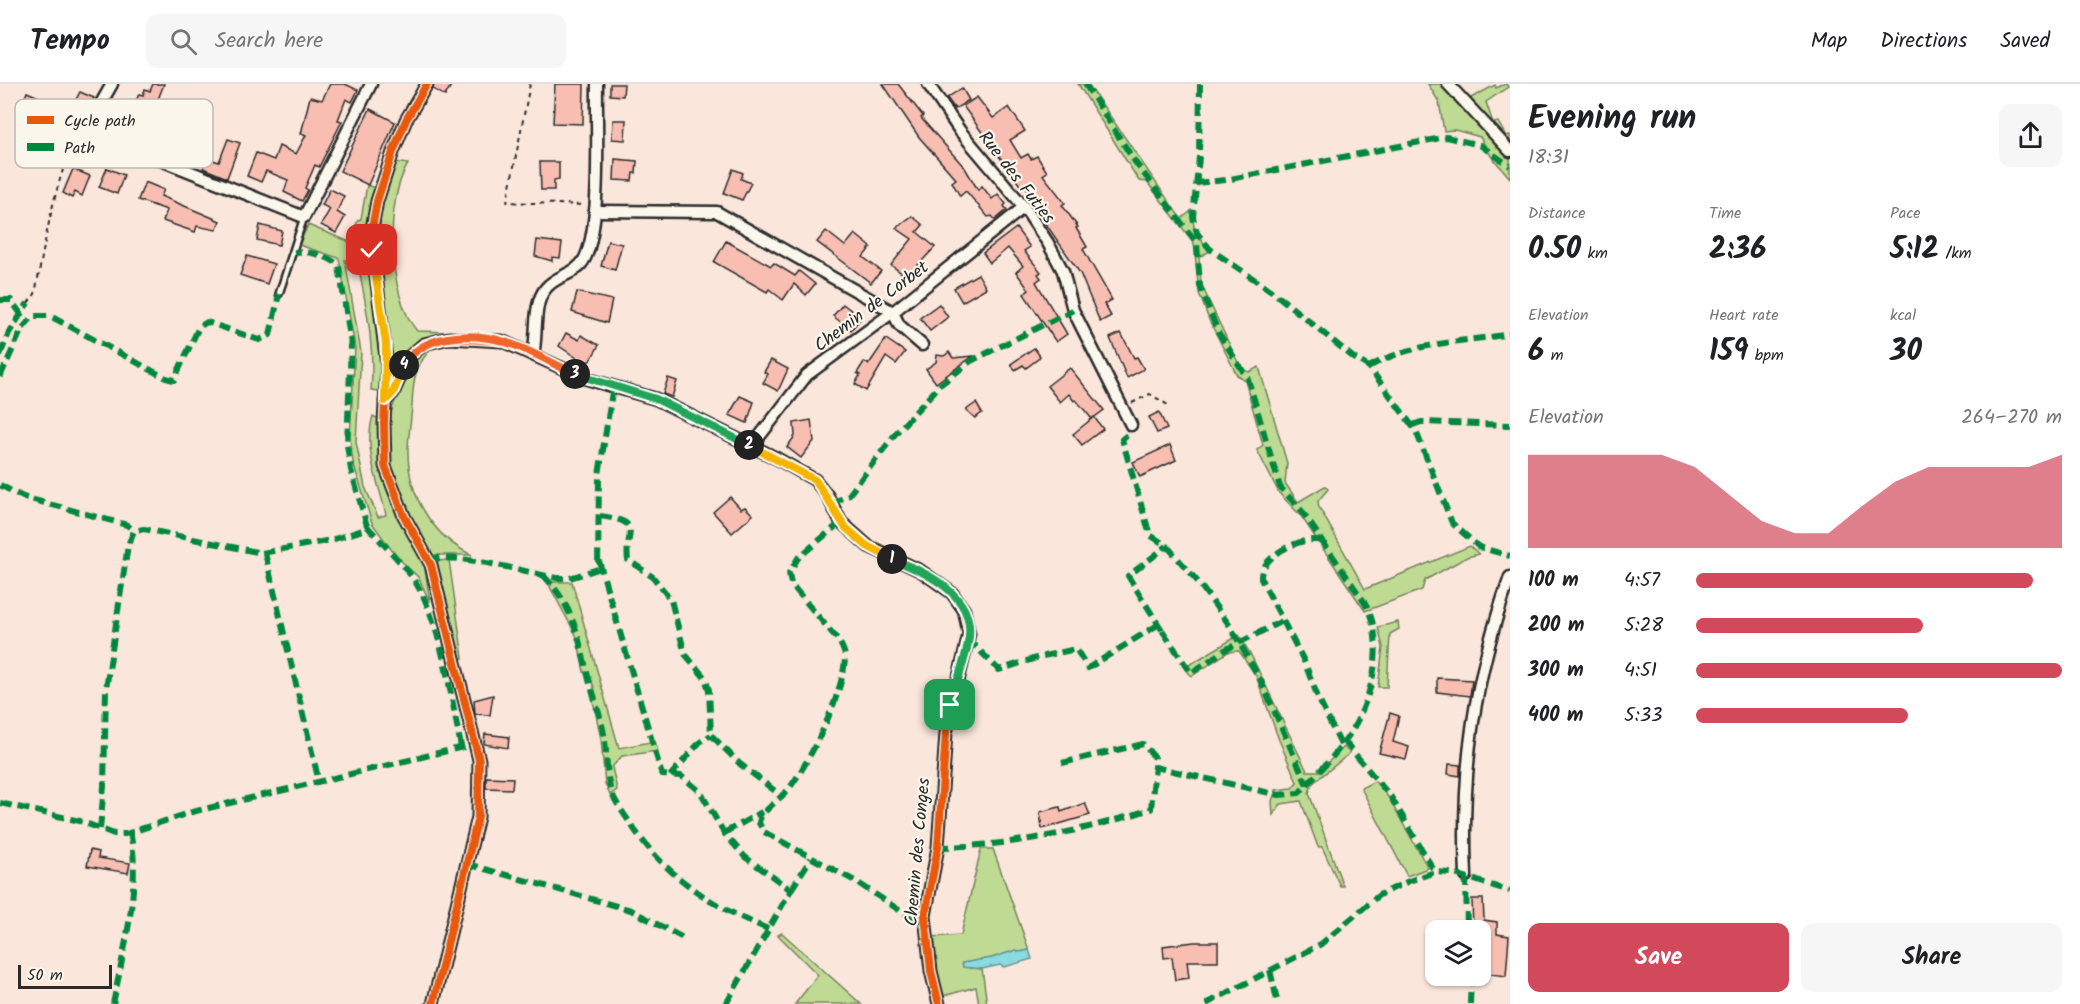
<!DOCTYPE html>
<html lang="en">
<head>
<meta charset="utf-8">
<style>
  :root { --surface:#fff; --page:#f6f6f6; --text:#202124; --muted:#757577; --line:#e0e0e0; --accent:#d1495b }
  body { margin:0; font-family:Kalam,sans-serif; background:var(--page); color:var(--text); height:100vh; display:flex; flex-direction:column; font-size:22px; white-space:nowrap }
  * { box-sizing:border-box; margin:0 }
  p { font-size:20px; color:var(--muted) }
  .icon { flex:none; width:33px; height:33px; fill:none; stroke:currentColor; stroke-width:2; stroke-linecap:round; stroke-linejoin:round }
  .map { position:relative; flex:1; overflow:hidden }
  .sheet { display:flex; flex-direction:column; background:var(--surface); width:570px }
  .sheet>* { flex:none }
  .tools { position:absolute; left:1425px; top:836px; display:grid; gap:12px }
  .tools a { display:grid; place-items:center; width:66px; height:66px; border-radius:12px; background:var(--surface); box-shadow:0 2px 4px #0004; font-size:30px }
  .scale { position:absolute; left:18px; bottom:15px; width:94px; box-sizing:border-box; padding-left:6px; border:3px solid #2b2b2b; border-top:0; font-size:16px; line-height:21px; white-space:nowrap; color:#2b2b2b; -webkit-text-stroke:4px #fbf7ec; paint-order:stroke }
  .pin { position:absolute; display:grid; place-items:center; width:51px; height:51px; color:#fff; margin:-26px; border-radius:12px; box-shadow:0 3px 9px #0006 }
  .km { position:absolute; width:30px; height:30px; margin:-15px; border-radius:50%; background:#222; color:#fff; font-size:16px; line-height:30px; text-align:center }
  .round { display:grid; place-items:center; flex:none; width:63px; height:63px; border-radius:12px; background:var(--page) }
  .overview { display:flex; align-items:center; justify-content:space-between; height:102px; padding:0 18px }
  h1 { font-size:33px; font-weight:600; line-height:45px }
  .figures { display:grid; grid-template-columns:repeat(3,1fr); gap:9px; height:102px; padding:6px 18px }
  .figures div { display:grid; align-content:center }
  .figures b { font-size:30px; font-weight:600 }
  .figures small { font-size:16px; font-weight:400 }
  .figures p { font-size:16px }
  .chart { height:168px; padding:12px 18px }
  .chart p { display:flex; justify-content:space-between }
  .chart svg { width:100%; height:108px; margin-top:6px; fill:var(--accent); opacity:.7 }
  .cta { display:flex; gap:12px; margin-top:auto; padding:12px 18px }
  .cta a { flex:1; height:69px; border-radius:12px; background:var(--accent); color:#fff; font-size:24px; font-weight:600; line-height:69px; text-align:center }
  .cta a+a { background:var(--page); color:var(--text) }
  ul { padding:0 18px; list-style:none; font-size:20px }
  li { display:grid; grid-template-columns:96px 72px 1fr; align-items:center; height:45px }
  li i { height:15px; border-radius:8px; background:var(--accent) }
  header { display:flex; align-items:center; gap:36px; box-sizing:border-box; height:84px; padding:0 30px; background:var(--surface); border-bottom:2px solid var(--line) }
  header strong { font-size:28px }
  nav { display:flex; gap:33px; margin-inline-start:auto; font-size:21px }
  .search { width:420px; height:54px; background:var(--page); display:flex; align-items:center; gap:15px; box-sizing:border-box; padding:0 21px; border-radius:12px; color:var(--muted); font-size:22px }
  main { display:flex; flex:1; min-height:0 }
  .map>svg:first-child { display:block }
</style>
</head>
<body>
<header>
<strong>Tempo</strong>
<div class="search"><svg class="icon" aria-label="search" viewBox="0 0 24 24"><circle cx="10" cy="10" r="6"/><path d="M15 15l6 6"/></svg>Search here</div>
<nav><a>Map</a><a>Directions</a><a>Saved</a></nav>
</header>
<main>
<div class="map">
<svg width="1510" height="920" viewBox="0 0 1510 920">
  <rect width="100%" height="100%" fill="#fae6db"/>
  <filter id="ink" filterUnits="userSpaceOnUse"><feTurbulence type="fractalNoise" baseFrequency=".0167" numOctaves="2"/><feDisplacementMap in="SourceGraphic" scale="12" xChannelSelector="R" yChannelSelector="G"/><feConvolveMatrix kernelMatrix="1 2 1 2 8 2 1 2 1" color-interpolation-filters="sRGB"/></filter>
  <g filter="url(#ink)">
    <g fill="#bfda92" stroke="#75825e" stroke-width="1.5">
      <polygon points="1078,0 1088,0 1181,135 1191,127 1195,147 1210,167 1199,173 1201,200 1241,285 1249,288 1259,283 1287,379 1285,399 1298,418 1325,402 1328,405 1318,417 1319,423 1365,505 1470,462 1479,470 1467,473 1425,496 1422,506 1365,527 1301,432 1279,409 1257,366 1263,361 1245,297 1237,291 1209,236 1199,209 1194,159 1147,98 1139,97"/>
      <polygon points="1428,0 1442,0 1510,73 1510,94 1491,72 1480,53 1455,46 1444,47 1439,18"/>
      <polygon points="1506,0 1508,3 1486,18 1493,39 1498,38 1506,52 1510,51 1510,61 1469,15 1495,1 1496,4"/>
      <path d="M395 78 408 80C384 118 388 213 417 247L450 248 420 258 395 300 389 296 393 278 378 163 381 124Z"/>
      <path d="M367 101 376 105 367 167 382 287 379 307 371 306C375 262 366 222 358 179L345 176 361 268 356 358 365 403 378 433 386 431C379 399 363 366 373 332L379 335 380 384 402 442 424 478 430 518 418 493 396 472 372 439 353 378 350 354 355 263 339 174 299 161 308 141 350 158 358 136 361 135Z"/>
      <path d="M426 265 429 267C414 284 413 300 412 322 411 337 408 352 408 368 408 412 433 453 472 471H432C409 433 384 386 388 341 390 327 396 315 401 301 407 286 412 273 426 265Z"/>
      <polygon points="449,476 463,574 458,577 437,477"/>
      <polygon points="553,498 572,498 619,664 655,657 658,667 622,672 612,683 617,706 610,711 605,700 601,655 593,617 597,613 589,588 584,588 577,553 550,503"/>
      <polygon points="1398,538 1399,545 1390,550 1387,603 1378,603 1383,563 1378,543"/>
      <polygon points="1239,551 1251,571 1307,687 1319,687 1344,663 1350,669 1312,700 1309,709 1343,802 1340,802 1322,763 1318,763 1301,717 1281,720 1273,731 1272,717 1276,706 1292,704 1297,698 1279,656 1256,592 1239,567 1228,568 1192,592 1184,584"/>
      <polygon points="1375,697 1388,713 1428,784 1407,792 1361,704"/>
      <polygon points="981,765 993,765 1029,866 1020,868 1016,866 992,874 962,879 963,883 982,885 987,920 979,920 976,903 943,912 935,887 931,853 961,851"/>
      <polygon points="782,849 861,920 795,920 818,891 778,851"/>
    </g>
    <polygon fill="#8adbe0" stroke="#649598" stroke-width="1.5" points="1016,866 1020,868 1029,866 1032,875 1004,883 1000,881 982,885 963,883 962,879 992,874"/>
    <g fill="#f9beb2" stroke="#2b2b2b" stroke-width="1.5">
      <polygon points="153,0 164,0 155,23 147,20 136,49 121,43 131,16 135,20 139,10 143,11 145,5 150,7"/>
      <polygon points="330,0 345,0 358,6 352,18 346,15 338,36 342,37 319,83 315,81 305,104 308,106 302,117 284,108 288,96 266,87 261,98 247,92 256,69 274,76 279,62 296,70 306,51 301,50 310,13 322,16"/>
      <polygon points="434,0 452,0 445,12 433,5"/>
      <polygon points="555,0 584,0 583,40 553,39"/>
      <polygon points="610,0 624,0 623,12 610,11"/>
      <polygon points="883,0 898,0 923,32 921,34 965,84 978,106 982,102 992,115 998,110 1006,120 1004,122 1007,126 995,136 992,132 988,133 966,107 960,112 952,98 956,95 919,53"/>
      <polygon points="962,4 969,16 955,25 947,14"/>
      <polygon points="27,8 48,17 40,35 20,26"/>
      <polygon points="80,8 94,14 88,28 73,21"/>
      <polygon points="977,13 993,34 1009,23 1025,47 1010,56 1021,74 1028,70 1031,75 1037,72 1047,88 1043,91 1065,119 1062,121 1078,143 1076,144 1087,163 1083,165 1112,216 1104,220 1111,232 1100,238 1080,189 1043,136 1047,133 1035,119 1038,117 1025,102 1022,104 963,22"/>
      <polygon points="370,25 395,38 368,101 340,87"/>
      <polygon points="613,36 626,36 625,56 612,55"/>
      <polygon points="228,55 240,59 227,94 203,84 207,74 219,78"/>
      <polygon points="615,75 637,77 636,89 633,89 632,97 614,96"/>
      <polygon points="540,78 559,78 559,95 554,96 554,106 541,106"/>
      <polygon points="107,84 124,91 117,110 99,103"/>
      <polygon points="73,85 90,92 82,112 75,108 72,114 63,109"/>
      <polygon points="733,85 743,89 741,95 751,99 742,116 724,109"/>
      <polygon points="145,98 164,106 161,112 220,137 216,146 197,142 195,148 163,137 167,126 138,116"/>
      <polygon points="330,105 344,112 337,128 345,133 336,149 321,141 330,125 322,121"/>
      <polygon points="912,132 923,141 917,148 935,163 907,193 891,181 912,155 896,144"/>
      <polygon points="260,141 282,147 279,161 257,156"/>
      <polygon points="1016,144 1030,163 1024,167 1041,188 1038,190 1041,194 1036,198 1067,250 1056,258 1024,210 1029,206 1016,188 1023,182 1008,164 990,179 983,169"/>
      <polygon points="826,147 845,162 855,150 871,163 863,173 881,187 871,199 817,158"/>
      <polygon points="537,156 562,159 560,174 552,173 552,177 535,172"/>
      <polygon points="608,157 622,160 615,186 601,182"/>
      <polygon points="726,157 771,182 774,179 795,192 799,187 815,200 806,211 794,200 783,216 769,205 767,208 714,178"/>
      <polygon points="247,172 274,180 267,200 240,191"/>
      <polygon points="978,190 986,204 962,218 954,204"/>
      <polygon points="577,208 612,216 607,239 572,228"/>
      <polygon points="843,220 861,234 851,246 833,232"/>
      <polygon points="939,220 948,233 930,247 920,234"/>
      <polygon points="566,249 579,256 581,251 599,261 590,277 583,278 559,262"/>
      <polygon points="1121,249 1134,274 1137,273 1144,285 1127,294 1110,254"/>
      <polygon points="886,255 905,268 896,280 886,273 866,307 855,300 860,291 857,289 864,278 869,280"/>
      <polygon points="1034,264 1040,272 1038,275 1026,284 1023,281 1015,286 1011,280"/>
      <polygon points="949,268 953,274 973,272 936,299 926,285 936,278 937,271 944,272"/>
      <polygon points="771,276 788,285 778,307 763,299 768,290 764,288"/>
      <polygon points="1070,284 1104,326 1092,335 1076,316 1074,317 1069,310 1060,318 1047,302"/>
      <polygon points="668,294 677,297 672,313 663,310"/>
      <polygon points="740,312 754,318 747,339 729,331"/>
      <polygon points="976,319 982,329 975,334 966,326"/>
      <polygon points="1159,328 1167,345 1157,349 1149,333"/>
      <polygon points="1094,333 1103,345 1082,361 1073,350"/>
      <polygon points="811,336 814,357 801,374 787,363 795,352 794,339"/>
      <polygon points="1170,361 1176,376 1140,393 1133,378"/>
      <polygon points="730,413 741,425 745,423 753,431 732,449 713,428"/>
      <polygon points="1437,594 1472,596 1470,612 1437,608"/>
      <polygon points="493,611 490,631 475,630 474,616"/>
      <polygon points="1390,629 1399,632 1393,658 1409,663 1406,675 1379,669"/>
      <polygon points="485,650 509,653 508,664 484,660"/>
      <polygon points="1449,680 1460,681 1460,692 1448,690"/>
      <polygon points="486,693 513,694 512,705 486,704"/>
      <polygon points="1085,719 1090,731 1042,745 1040,728 1060,723 1061,728"/>
      <polygon points="90,766 99,768 98,774 130,779 128,789 87,782"/>
      <polygon points="1472,815 1483,815 1484,836 1497,838 1497,850 1509,852 1506,892 1484,889 1488,863 1480,862 1480,846 1473,846"/>
      <polygon points="1194,858 1218,858 1218,877 1187,877 1189,894 1175,896 1172,873 1164,874 1163,862"/>
    </g>
    <g fill="none" stroke-linecap="round" stroke-linejoin="round">
      <defs>
        <polyline id="lane" points="279,210 304,133"/>
        <g id="street">
          <polyline points="112,0 95,30 99,47 108,55 304,133 371,0"/>
          <polyline points="427,0 406,36 393,68 377,117 371,150 387,282 384,339 385,382 404,432 431,481 479,676 478,733 433,920"/>
          <polyline points="928,0 960,47 1024,123 1048,159 1063,187 1073,226 1131,341"/>
          <polyline points="1448,0 1510,67"/>
          <polyline points="595,127 717,128 893,228 899,241 922,261"/>
          <path d="M533 271C538 251 532 220 546 204 557 190 576 192 585 174 602 138 596 42 597 0"/>
          <polyline points="385,317 393,309 409,273 424,260 449,254 502,257 584,294 656,315 776,374 815,396 827,411 841,438 868,462 921,487 952,509 964,526 969,550 946,649 938,763 925,832 931,887 939,920"/>
          <polyline points="752,362 807,291 893,228 1024,123"/>
          <path d="M1466 792C1461 684 1474 595 1510 493"/>
        </g>
      </defs>
      <use href="#lane" stroke="#2b2b2b" stroke-width="10"/>
      <use href="#street" stroke="#2b2b2b" stroke-width="15"/>
      <g stroke="#2b2b2b" stroke-width="2" stroke-dasharray="4.5 4.5" stroke-linecap="butt">
        <polyline points="530,0 507,118 584,121"/>
        <path d="M28 219 35 210C43 170 58 69 86 41"/>
        <polyline points="1132,319 1150,310 1168,321"/>
      </g>
      <use href="#lane" stroke="#fbf7ec" stroke-width="5"/>
      <use href="#street" stroke="#fbf7ec" stroke-width="10"/>
      <g stroke="#00873e" stroke-width="6" stroke-dasharray="12 6" stroke-linecap="butt">
        <polyline points="1200,0 1199,73 1193,133 1197,149 1210,165 1273,208 1354,274 1369,283 1416,347 1452,439 1479,463 1510,472"/>
        <polyline points="1196,99 1225,96 1446,53 1480,61 1510,82"/>
        <polyline points="0,216 11,216 21,230"/>
        <polyline points="0,271 9,249 28,219"/>
        <path d="M1369 283C1412 258 1463 258 1510 250"/>
        <polyline points="0,293 22,245 33,232 50,232 166,294 174,296 199,243 207,238 259,256 270,251 279,210"/>
        <polyline points="1413,341 1421,338 1510,341"/>
        <polyline points="1127,351 1122,355 1150,451 1167,462 1198,498 1230,542 1261,597 1307,701"/>
        <polyline points="0,401 23,413 127,441 134,447"/>
        <polyline points="831,419 848,412 896,349 940,301 971,277 1073,226"/>
        <path d="M600 432C646 438 624 449 628 476L653 493 671 516 685 570 705 594 709 606 711 651 740 680 783 713"/>
        <path d="M841 438 798 474 789 489 791 500 839 557C842 563 845 568 845 574 844 608 811 675 791 702 783 714 759 728 759 739L764 748 855 797 925 843"/>
        <path d="M367 442C384 462 408 483 420 506 442 547 452 617 461 663"/>
        <path d="M1322 457C1303 451 1259 472 1261 495L1304 577 1319 616 1341 661"/>
        <polyline points="265,469 319,698"/>
        <path d="M428 475C463 470 521 487 557 494H570L598 485 599 391 613 302"/>
        <polyline points="599,477 662,691 681,692 700,707 724,749 745,773 791,806 726,920"/>
        <path d="M543 491C573 522 577 548 587 588 592 609 600 629 604 650 607 667 606 687 610 704 614 717 623 728 630 739 665 792 711 822 768 845"/>
        <polyline points="1162,546 1128,492 1167,462"/>
        <polyline points="968,555 999,586 1039,573 1076,565 1088,584 1156,542 1162,546 1191,589 1225,566 1282,537"/>
        <polyline points="1344,657 1391,713 1435,788"/>
        <path d="M1062 679 1143 660 1155 674V683L1279 711 1299 709C1315 692 1333 674 1347 654 1372 617 1387 560 1365 519L1301 426 1280 403 1248 295 1218 248 1200 202 1197 159 1135 78 1085 0"/>
        <polyline points="670,692 700,658 711,651"/>
        <polyline points="0,719 80,737 114,750 126,750 192,728 476,660"/>
        <path d="M100 745 104 702 106 605 128 461 134 447 144 445 262 469 331 456 363 446 367 442 351 386 347 361 351 260 339 182C329 171 308 167 294 168"/>
        <polyline points="724,749 762,728"/>
        <path d="M938 763C1012 762 1081 748 1151 725L1155 683"/>
        <polyline points="467,780 631,826 685,855"/>
        <polyline points="1466,792 1467,846"/>
        <polyline points="791,806 811,774"/>
        <polyline points="1270,886 1278,920"/>
        <path d="M113 920C123 869 142 799 130 748"/>
        <polyline points="1206,920 1321,860 1379,811 1409,797 1435,788 1452,789 1510,807"/>
        <polyline points="1470,920 1471,891"/>
      </g>
      <defs>
        <g id="cycleway">
          <polyline points="427,0 406,36 393,68 377,117 371,150 387,282 384,339 385,382 404,432 431,481 479,676 478,733 433,920"/>
          <polyline points="385,317 393,309 409,273 424,260 449,254 502,257 584,294 656,315 776,374 815,396 827,411 841,438 868,462 921,487 952,509 964,526 969,550 946,649 938,763 925,832 931,887 939,920"/>
        </g>
      </defs>
      <use href="#cycleway" stroke="#fbf7ec" stroke-width="11"/>
      <use href="#cycleway" stroke="#e8590c" stroke-width="8"/>
    </g>
  </g>
  <g fill="none" stroke-linecap="round" stroke-linejoin="round" filter="url(#ink)">
    <defs>
      <path id="split-1" d="M892 475C926 488 974 510 969 553 966 576 956 599 950 621"/>
      <polyline id="split-2" points="749,361 815,396 846,444 867,462 892,475"/>
      <polyline id="split-3" points="575,290 656,315 749,361"/>
      <path id="split-4" d="M404 281C422 250 470 248 502 257 527 264 551 279 575 290"/>
      <polyline id="split-5" points="372,166 386,260 385,317 393,309 404,281"/>
    </defs>
    <use href="#split-1" stroke="#fff" stroke-width="12"/>
    <use href="#split-2" stroke="#fff" stroke-width="12"/>
    <use href="#split-3" stroke="#fff" stroke-width="12"/>
    <use href="#split-4" stroke="#fff" stroke-width="12"/>
    <use href="#split-5" stroke="#fff" stroke-width="12"/>
    <use href="#split-1" stroke="#22a559" stroke-width="8"/>
    <use href="#split-2" stroke="#f5b400" stroke-width="8"/>
    <use href="#split-3" stroke="#22a559" stroke-width="8"/>
    <use href="#split-4" stroke="#f0652b" stroke-width="8"/>
    <use href="#split-5" stroke="#f5b400" stroke-width="8"/>
  </g>
  <g text-anchor="middle" stroke-width="4.5" stroke-linejoin="round" paint-order="stroke">
    <g font-size="18" fill="#2b2b2b" stroke="#fbf7ec">
      <text transform="translate(1017 93) rotate(52)" y="6">Rue des Futies</text>
      <text transform="translate(871 222) rotate(-37)" y="6">Chemin de Corbet</text>
      <text transform="translate(917 768) rotate(-85)" y="6">Chemin des Conges</text>
    </g>
  </g>
  <rect x="15" y="15" width="198" height="69" rx="9" fill="#fbf7ec" stroke="#bdbab2" stroke-width="1.5"/>
  <rect x="27" y="32" width="27" height="8" fill="#e8590c"/>
  <rect x="27" y="59" width="27" height="8" fill="#00873e"/>
  <g font-size="16" fill="#2b2b2b">
    <text x="64" y="42">Cycle path</text>
    <text x="64" y="69">Path</text>
  </g>
</svg>
<div class="tools">
<a><svg class="icon" aria-label="layers" viewBox="0 0 24 24"><path d="M12 4l9 5-9 5-9-5zM3 14l9 5 9-5"/></svg></a>
</div>
<div class="scale">50 m</div>
<div class="pin" style="left:950px;top:621px;background:#1e9e55"><svg class="icon" aria-label="arrive" viewBox="0 0 24 24"><path d="M6 21V4h12l-3 4 3 4H6"/></svg></div>
<div class="pin" style="left:372px;top:166px;background:#d93025"><svg class="icon" aria-label="check" viewBox="0 0 24 24"><path d="M5 12l5 5 9-10"/></svg></div>
<b class="km" style="left:892px;top:475px">1</b>
<b class="km" style="left:749px;top:361px">2</b>
<b class="km" style="left:575px;top:290px">3</b>
<b class="km" style="left:404px;top:281px">4</b>
</div>
<section class="sheet">
<div class="overview"><div><h1>Evening run</h1><p>18:31</p></div><a class="round"><svg class="icon" aria-label="share" viewBox="0 0 24 24"><path d="M12 15V3M7 8l5-5 5 5M5 13v7h14v-7"/></svg></a></div>
<div class="figures">
<div><p>Distance</p><b>0.50<small> km</small></b></div>
<div><p>Time</p><b>2:36</b></div>
<div><p>Pace</p><b>5:12<small> /km</small></b></div>
</div>
<div class="figures">
<div><p>Elevation</p><b>6<small> m</small></b></div>
<div><p>Heart rate</p><b>159<small> bpm</small></b></div>
<div><p>kcal</p><b>30</b></div>
</div>
<div class="chart"><p><span>Elevation</span>264–270 m</p>
<svg viewBox="0 0 160 44" preserveAspectRatio="none"><path d="M0 44V6L10 6L20 6L30 6L40 6L50 11L60 22L70 33L80 38L90 38L100 27L110 17L120 11L130 11L140 11L150 11L160 6V44z"/></svg>
</div>
<ul>
<li><b>100 m</b>4:57<i style="width:92%"></i></li>
<li><b>200 m</b>5:28<i style="width:62%"></i></li>
<li><b>300 m</b>4:51<i style="width:100%"></i></li>
<li><b>400 m</b>5:33<i style="width:58%"></i></li>
</ul>
<div class="cta"><a>Save</a><a>Share</a></div>
</section>
</main>
</body>
</html>
